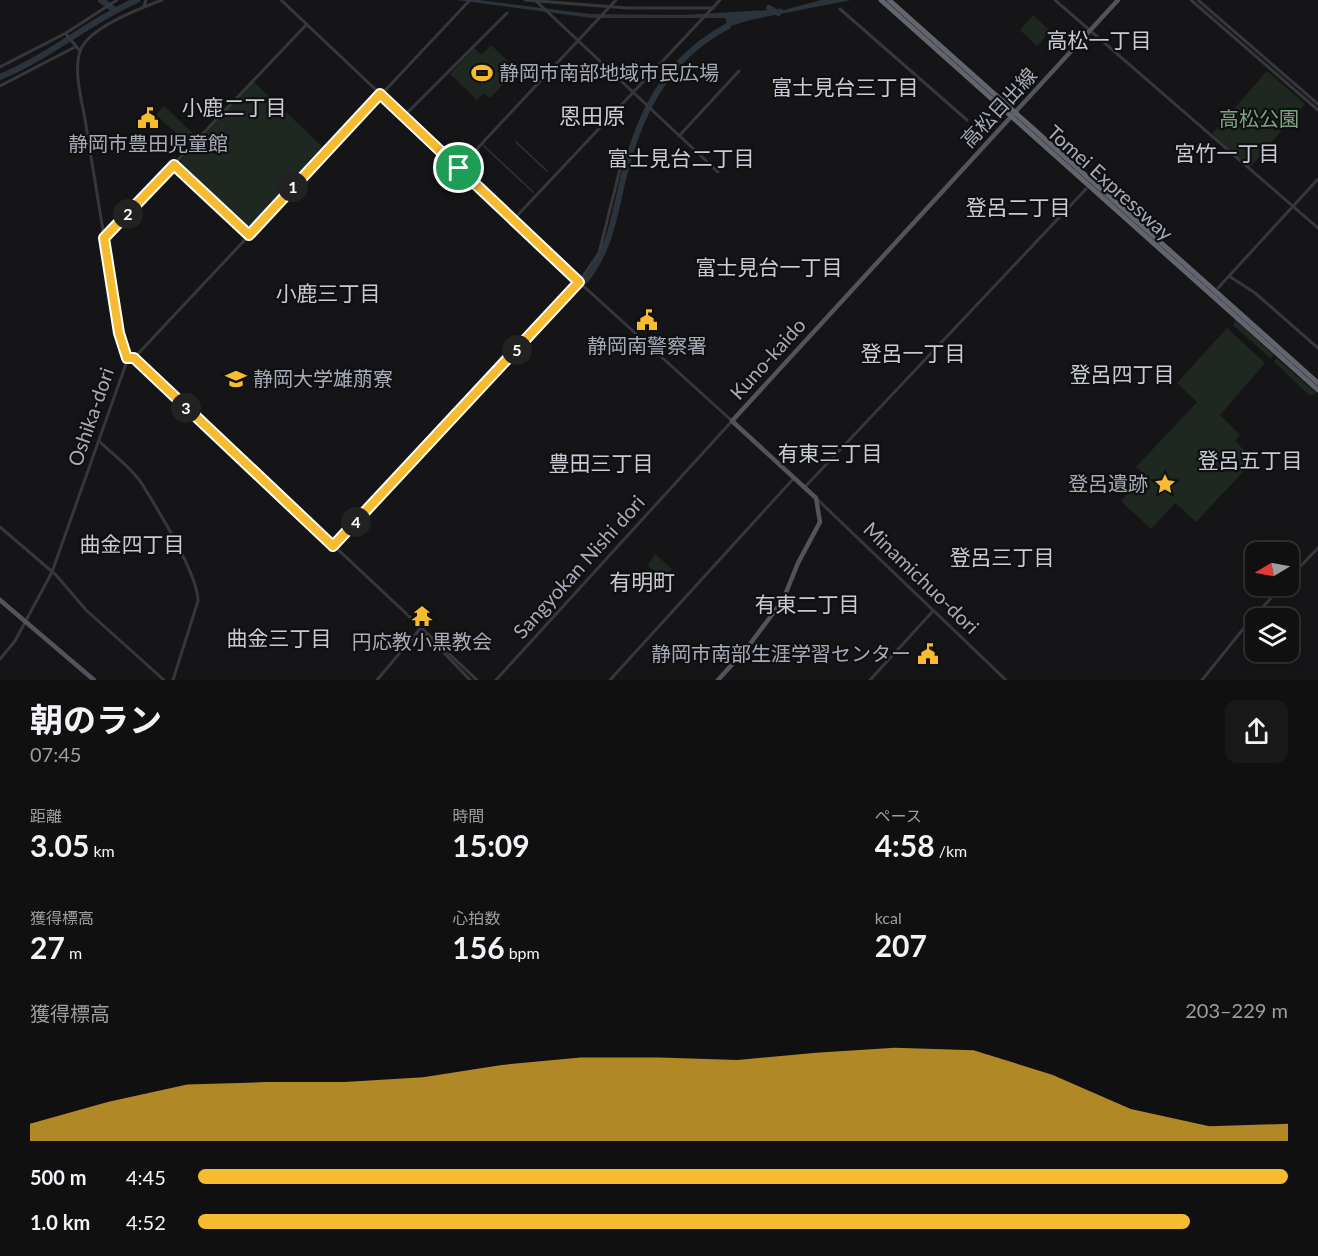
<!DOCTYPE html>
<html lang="ja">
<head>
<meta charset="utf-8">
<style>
  :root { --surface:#101011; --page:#19191a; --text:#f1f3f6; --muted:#9c9d9f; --line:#303031; --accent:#f6bb2f }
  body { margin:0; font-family:Lato,"Noto Sans JP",sans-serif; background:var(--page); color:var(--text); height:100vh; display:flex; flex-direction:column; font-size:22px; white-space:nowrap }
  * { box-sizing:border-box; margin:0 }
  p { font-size:20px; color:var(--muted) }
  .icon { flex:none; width:33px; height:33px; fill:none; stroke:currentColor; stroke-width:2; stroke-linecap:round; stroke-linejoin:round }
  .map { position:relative; height:680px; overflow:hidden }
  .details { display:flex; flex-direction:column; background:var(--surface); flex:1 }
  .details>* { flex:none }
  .needle { width:39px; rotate:260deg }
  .buttons { position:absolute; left:1245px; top:542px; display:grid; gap:12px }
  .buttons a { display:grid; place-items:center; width:54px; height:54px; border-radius:12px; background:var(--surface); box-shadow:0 3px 9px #0003,0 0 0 2px var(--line); font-size:30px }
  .pin { position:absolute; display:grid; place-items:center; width:51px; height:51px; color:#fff; margin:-26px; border:3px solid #fff; border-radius:50%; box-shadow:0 2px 6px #0007 }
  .km { position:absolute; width:30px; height:30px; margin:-15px; border-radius:50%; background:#222; color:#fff; font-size:16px; line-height:30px; text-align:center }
  .round { display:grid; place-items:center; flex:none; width:63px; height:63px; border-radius:12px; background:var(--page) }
  .summary { display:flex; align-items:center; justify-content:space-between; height:102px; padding:0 30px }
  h1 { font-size:33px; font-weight:700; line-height:45px }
  .metrics { display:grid; grid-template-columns:repeat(3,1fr); gap:9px; height:102px; padding:6px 30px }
  .metrics div { display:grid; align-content:center }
  .metrics b { font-size:30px; font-weight:700 }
  .metrics small { font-size:16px; font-weight:400 }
  .metrics p { font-size:16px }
  .chart { height:168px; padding:12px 30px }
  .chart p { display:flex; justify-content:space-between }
  .chart svg { width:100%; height:108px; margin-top:6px; fill:var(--accent); opacity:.7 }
  ul { padding:0 30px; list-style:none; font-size:20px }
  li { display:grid; grid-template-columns:96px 72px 1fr; align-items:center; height:45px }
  li i { height:15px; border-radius:8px; background:var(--accent) }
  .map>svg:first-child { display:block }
</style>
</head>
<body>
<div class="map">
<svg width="1318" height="680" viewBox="0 0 1318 680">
  <rect width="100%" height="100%" fill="#151517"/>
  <g fill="#1f2721">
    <polygon points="1033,15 1050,31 1037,46 1020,30"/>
    <polygon points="491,45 517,70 490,98 484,93 477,100 450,74 474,48 482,55"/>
    <polygon points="1267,71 1305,104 1250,167 1212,134"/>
    <polygon points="254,82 324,148 249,231 180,167 180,161"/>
    <polygon points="164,106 197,137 189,145 156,115"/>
    <polygon points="1235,320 1274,355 1271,359 1233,325"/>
    <polygon points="1227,328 1265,363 1220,415 1240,435 1235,441 1254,460 1196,522 1175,503 1151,529 1121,501 1146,475 1136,467 1197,402 1177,383"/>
    <polygon points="1276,358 1316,393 1314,395 1309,395 1274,362"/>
    <polygon points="655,554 672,569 662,579 648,565"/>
  </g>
  <polygon fill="#2b343c" points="457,0 479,0 590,14 682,15 769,10 774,14 779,11 778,8 784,10 821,0 851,0 750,20 721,29 727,22 725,18 592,18"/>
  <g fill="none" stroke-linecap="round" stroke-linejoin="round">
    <g stroke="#2b343c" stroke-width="1.5">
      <polyline points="395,115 570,281"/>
      <polyline points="516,142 547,171"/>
      <polyline points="483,145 533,192"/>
    </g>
    <g stroke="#2b343c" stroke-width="6">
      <polyline points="101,0 115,10"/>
      <polyline points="769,8 778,13"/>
      <path d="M0 77C49 57 89 21 137 0"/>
      <path d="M585 281C609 251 614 219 622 183 638 116 664 60 728 26"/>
    </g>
    <g stroke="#36373c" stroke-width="3">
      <polyline points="281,0 579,282 732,421 496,680"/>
      <polyline points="525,0 627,8 713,8"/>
      <polyline points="1055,0 1318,228"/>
      <polyline points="1191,0 1318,110"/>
      <polyline points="1198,0 1318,104"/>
      <polyline points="537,2 718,172"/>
      <polyline points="144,6 146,0"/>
      <polyline points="840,9 967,120"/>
      <polyline points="66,34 80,51"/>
      <polyline points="0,67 66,33 117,0"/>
      <polyline points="0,86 75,47"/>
      <polyline points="404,116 507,13"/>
      <polyline points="679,136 739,71"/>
      <polyline points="174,165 249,235"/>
      <polyline points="459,168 616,0"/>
      <polyline points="1095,179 1103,170"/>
      <polyline points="514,219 720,0"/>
      <polyline points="104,238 307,24"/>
      <polyline points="1229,276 1255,293 1318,348"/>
      <polyline points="1218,288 1318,179"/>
      <polyline points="127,358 134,358 477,680"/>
      <polyline points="134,358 470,0"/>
      <path d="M99 441C112 454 132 468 142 484 157 508 198 574 198 601L173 680"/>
      <polyline points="804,488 1086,189"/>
      <polyline points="817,499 1006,680"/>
      <polyline points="0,527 56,575 86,610 164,680"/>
      <polyline points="333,546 577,285 599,253 621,165"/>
      <polyline points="1288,579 1318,548"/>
      <polyline points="424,632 470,680"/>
      <path d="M0 659 15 641 52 572 127 361 119 333C109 264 97 195 86 125 83 104 72 70 81 49 90 27 141 8 162 0"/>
      <polyline points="377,680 420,629"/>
      <polyline points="610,680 794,478"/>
      <polyline points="870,680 933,611"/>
      <polyline points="1202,680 1248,623 1283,585"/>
    </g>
    <g stroke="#52545b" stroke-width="4.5">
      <polyline points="0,600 94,680"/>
      <polyline points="718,680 747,648 783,600 798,563 820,522 816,498 732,421 1118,0"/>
    </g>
    <g stroke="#62656e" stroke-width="5">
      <polyline points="881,0 1318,390"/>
      <polyline points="889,0 1318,383"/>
    </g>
  </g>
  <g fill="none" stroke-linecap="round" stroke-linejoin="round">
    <defs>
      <polygon id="route" points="380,94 579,282 333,546 134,358 127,358 119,333 104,238 174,165 249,235"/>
    </defs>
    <use href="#route" stroke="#fff" stroke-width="12"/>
    <use href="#route" stroke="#f6bb2f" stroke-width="8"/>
  </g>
  <defs>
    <symbol id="stadium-bare" viewBox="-9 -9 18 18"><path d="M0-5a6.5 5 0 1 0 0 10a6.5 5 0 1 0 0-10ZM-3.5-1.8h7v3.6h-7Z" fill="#f6bb2f" stroke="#101012" stroke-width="2.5" paint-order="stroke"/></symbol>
    <symbol id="civic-bare" viewBox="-9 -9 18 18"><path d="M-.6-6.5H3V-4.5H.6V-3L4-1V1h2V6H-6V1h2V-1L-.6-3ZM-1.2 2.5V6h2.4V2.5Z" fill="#f6bb2f" stroke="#101012" stroke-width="2.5" paint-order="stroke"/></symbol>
    <symbol id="university-bare" viewBox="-9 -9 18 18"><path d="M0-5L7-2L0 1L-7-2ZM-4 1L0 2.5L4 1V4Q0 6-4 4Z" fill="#f6bb2f" stroke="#101012" stroke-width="2.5" paint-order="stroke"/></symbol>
    <symbol id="sight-bare" viewBox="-9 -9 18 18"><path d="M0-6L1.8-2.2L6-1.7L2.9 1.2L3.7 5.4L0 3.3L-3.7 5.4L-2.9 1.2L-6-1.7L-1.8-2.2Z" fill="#f6bb2f" stroke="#101012" stroke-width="2.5" paint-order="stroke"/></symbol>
    <symbol id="temple-bare" viewBox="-9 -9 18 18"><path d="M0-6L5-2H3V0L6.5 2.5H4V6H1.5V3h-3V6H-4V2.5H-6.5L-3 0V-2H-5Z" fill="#f6bb2f" stroke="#101012" stroke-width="2.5" paint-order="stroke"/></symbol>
  </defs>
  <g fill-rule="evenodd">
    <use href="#stadium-bare" x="467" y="58" width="30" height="30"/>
    <use href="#civic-bare" x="133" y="103" width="30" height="30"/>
    <use href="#civic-bare" x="632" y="305" width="30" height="30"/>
    <use href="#university-bare" x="221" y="364" width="30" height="30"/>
    <use href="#sight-bare" x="1150" y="469" width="30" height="30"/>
    <use href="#temple-bare" x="407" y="601" width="30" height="30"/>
    <use href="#civic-bare" x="913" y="639" width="30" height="30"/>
  </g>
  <g text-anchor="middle" stroke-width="4.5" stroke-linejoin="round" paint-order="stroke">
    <g font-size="20" fill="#a7abb8" stroke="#101012">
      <text x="499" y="80" text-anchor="start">静岡市南部地域市民広場</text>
      <text x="148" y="151">静岡市豊田児童館</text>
      <text x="647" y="353">静岡南警察署</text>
      <text x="253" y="386" text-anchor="start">静岡大学雄萠寮</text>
      <text x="1148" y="491" text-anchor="end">登呂遺跡</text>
      <text x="422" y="649">円応教小黒教会</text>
      <text x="911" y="661" text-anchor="end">静岡市南部生涯学習センター</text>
    </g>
    <g font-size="20" fill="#a7abb8" stroke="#101012">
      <text transform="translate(999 108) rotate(-47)" y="7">高松日出線</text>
      <text transform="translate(1110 183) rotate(42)" y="7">Tomei Expressway</text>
      <text transform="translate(768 359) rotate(-48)" y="7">Kuno-kaido</text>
      <text transform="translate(91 417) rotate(-71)" y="7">Oshika-dori</text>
      <text transform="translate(579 567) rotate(-48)" y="7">Sangyokan Nishi dori</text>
      <text transform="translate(921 578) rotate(44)" y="7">Minamichuo-dori</text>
    </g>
    <g font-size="20" fill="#7da381" stroke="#101012">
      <text x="1259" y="126">高松公園</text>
    </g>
    <g font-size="21" fill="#c8cbd4" stroke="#101012">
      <text x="1099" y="48">高松一丁目</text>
      <text x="845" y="95">富士見台三丁目</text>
      <text x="234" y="115">小鹿二丁目</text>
      <text x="1227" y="161">宮竹一丁目</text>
      <text x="681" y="166">富士見台二丁目</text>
      <text x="1018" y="215">登呂二丁目</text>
      <text x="769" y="275">富士見台一丁目</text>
      <text x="328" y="301">小鹿三丁目</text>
      <text x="913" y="361">登呂一丁目</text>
      <text x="1122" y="382">登呂四丁目</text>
      <text x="830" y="461">有東三丁目</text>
      <text x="1250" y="468">登呂五丁目</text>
      <text x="601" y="471">豊田三丁目</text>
      <text x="132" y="552">曲金四丁目</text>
      <text x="1002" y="565">登呂三丁目</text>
      <text x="807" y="612">有東二丁目</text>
      <text x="279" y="646">曲金三丁目</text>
    </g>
    <g font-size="22" fill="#c8cbd4" stroke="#101012">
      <text x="592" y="124">恩田原</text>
      <text x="642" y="590">有明町</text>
    </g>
  </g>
</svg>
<div class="buttons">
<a><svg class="needle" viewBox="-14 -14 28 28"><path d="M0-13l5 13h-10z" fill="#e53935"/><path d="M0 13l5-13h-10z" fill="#9c9d9f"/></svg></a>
<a><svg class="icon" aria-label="layers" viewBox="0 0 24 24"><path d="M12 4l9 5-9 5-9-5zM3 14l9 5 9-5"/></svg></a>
</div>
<div class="pin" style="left:459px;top:168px;background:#1e9e55"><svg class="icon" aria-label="arrive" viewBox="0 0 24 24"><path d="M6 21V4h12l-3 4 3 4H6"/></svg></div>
<b class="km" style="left:293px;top:187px">1</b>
<b class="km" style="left:128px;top:214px">2</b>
<b class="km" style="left:186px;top:408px">3</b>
<b class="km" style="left:356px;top:522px">4</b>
<b class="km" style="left:517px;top:350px">5</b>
</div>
<section class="details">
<div class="summary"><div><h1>朝のラン</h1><p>07:45</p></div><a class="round"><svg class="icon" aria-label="share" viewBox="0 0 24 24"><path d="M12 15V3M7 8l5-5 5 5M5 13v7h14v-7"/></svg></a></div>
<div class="metrics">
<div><p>距離</p><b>3.05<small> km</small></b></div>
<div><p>時間</p><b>15:09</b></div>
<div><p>ペース</p><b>4:58<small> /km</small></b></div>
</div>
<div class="metrics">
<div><p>獲得標高</p><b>27<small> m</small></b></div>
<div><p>心拍数</p><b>156<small> bpm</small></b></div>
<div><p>kcal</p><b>207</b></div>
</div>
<div class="chart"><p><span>獲得標高</span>203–229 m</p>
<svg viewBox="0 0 160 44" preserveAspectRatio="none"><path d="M0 44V37L10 28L20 21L30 20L40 20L50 18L60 13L70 10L80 10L90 11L100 8L110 6L120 7L130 17L140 31L150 38L160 37V44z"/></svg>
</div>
<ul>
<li><b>500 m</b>4:45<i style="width:100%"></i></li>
<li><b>1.0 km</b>4:52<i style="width:91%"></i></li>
</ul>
</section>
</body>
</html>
